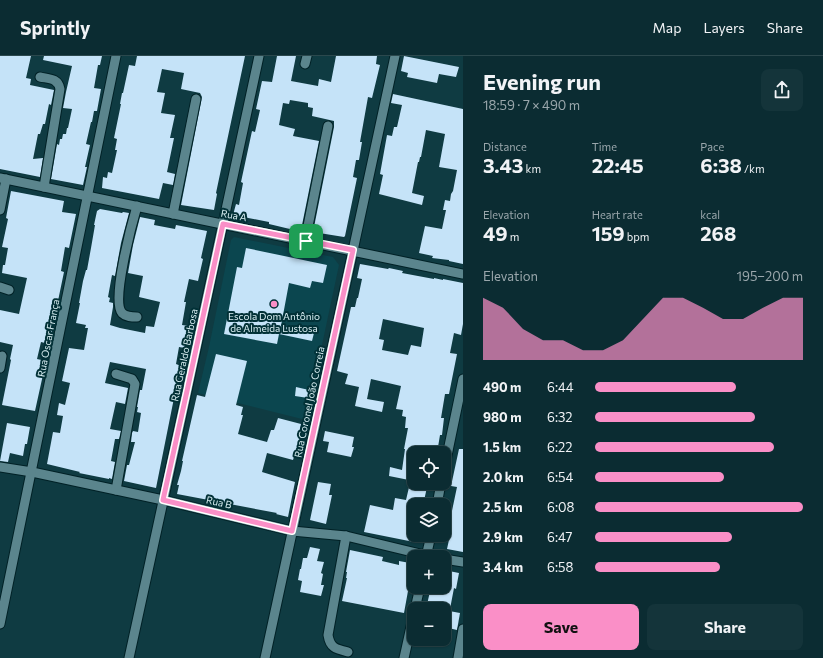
<!DOCTYPE html>
<html lang="en">
<head>
<meta charset="utf-8">
<style>
  :root { --surface:#0b2c32; --page:#14343a; --text:#f1f3f6; --muted:#9aa7ac; --line:#2b484d; --accent:#fa8fc7 }
  body { margin:0; font-family:Commissioner,sans-serif; background:var(--page); color:var(--text); height:100vh; display:flex; flex-direction:column; font-size:15px; white-space:nowrap }
  * { box-sizing:border-box; margin:0 }
  p { font-size:13px; color:var(--muted) }
  .icon { flex:none; width:22px; height:22px; fill:none; stroke:currentColor; stroke-width:2; stroke-linecap:round; stroke-linejoin:round }
  .map { position:relative; flex:1; overflow:hidden }
  .details { display:flex; flex-direction:column; background:var(--surface); width:360px }
  .details>* { flex:none }
  .fabs { position:absolute; left:407px; top:390px; display:grid; gap:8px }
  .fabs a { display:grid; place-items:center; width:44px; height:44px; border-radius:8px; background:var(--surface); box-shadow:0 1px 3px #0004,0 0 0 1px var(--line); font-size:20px }
  .pin { position:absolute; display:grid; place-items:center; width:34px; height:34px; color:#fff; margin:-17px; border-radius:8px; box-shadow:0 2px 6px #0006 }
  .round { display:grid; place-items:center; flex:none; width:42px; height:42px; border-radius:8px; background:var(--page) }
  .summary { display:flex; align-items:center; justify-content:space-between; height:68px; padding:0 20px }
  h1 { font-size:22px; font-weight:700; line-height:30px }
  .figures { display:grid; grid-template-columns:repeat(3,1fr); gap:6px; height:68px; padding:4px 20px }
  .figures div { display:grid; align-content:center }
  .figures b { font-size:20px; font-weight:700 }
  .figures small { font-size:11px; font-weight:400 }
  .figures p { font-size:11px }
  .chart { height:112px; padding:8px 20px }
  .chart p { display:flex; justify-content:space-between }
  .chart svg { width:100%; height:72px; margin-top:4px; fill:var(--accent); opacity:.7 }
  .action { display:flex; gap:8px; margin-top:auto; padding:8px 20px }
  .action a { flex:1; height:46px; border-radius:8px; background:var(--accent); color:#111; font-size:16px; font-weight:700; line-height:46px; text-align:center }
  .action a+a { background:var(--page); color:var(--text) }
  ul { padding:0 20px; list-style:none; font-size:13px }
  li { display:grid; grid-template-columns:64px 48px 1fr; align-items:center; height:30px }
  li i { height:10px; border-radius:5px; background:var(--accent) }
  header { display:flex; align-items:center; gap:24px; box-sizing:border-box; height:56px; padding:0 20px; background:var(--surface); border-bottom:1px solid var(--line) }
  header strong { font-size:19px }
  nav { display:flex; gap:22px; margin-inline-start:auto; font-size:14px }
  main { display:flex; flex:1; min-height:0 }
  .map>svg:first-child { display:block }
</style>
</head>
<body>
<header>
<strong>Sprintly</strong>
<nav><a>Map</a><a>Layers</a><a>Share</a></nav>
</header>
<main>
<div class="map">
<svg width="463" height="602" viewBox="0 0 463 602">
  <rect width="100%" height="100%" fill="#0f3b42"/>
  <polygon fill="#0b464f" points="234,181 333,201 339,209 306,364 198,337 209,291 231,184"/>
  <g fill="#c5e3f8" fill-rule="evenodd">
    <polygon points="0,0 31,0 26,22 31,23 30,29 54,34 51,49 49,48 45,68 43,68 40,78 38,78 33,103 43,102 40,121 0,113"/>
    <polygon points="44,0 102,0 100,9 98,9 94,32 101,33 97,55 94,55 92,66 91,66 86,88 90,89 85,111 87,111 83,129 51,123 57,88 59,89 60,83 62,83 63,78 66,78 67,72 68,72 72,53 63,52 66,36 72,10 43,4"/>
    <polygon points="137,0 245,0 216,137 217,138 214,154 181,149 202,41 200,37 181,33 184,17 162,13 157,36 165,37 161,57 175,59 170,82 174,82 167,116 175,118 173,129 163,127 159,143 102,132 103,121 107,122 108,116 112,117 117,94 115,94 117,83 114,82 121,48 120,48 122,37 123,37 129,9 135,10"/>
    <polygon points="277,0 296,0 291,25 318,30 319,23 331,26 336,0 377,0 376,8 380,9 372,42 368,41 360,86 362,86 359,104 356,104 353,121 357,122 345,180 344,181 313,176 334,71 334,65 312,60 313,52 308,51 308,47 290,44 289,48 283,47 279,69 295,73 293,80 319,85 301,174 294,173 294,174 269,168 269,166 233,159 236,148 239,149 243,127 241,126 252,75 255,76 260,54 256,53 262,25 272,26"/>
    <polygon points="404,0 459,11 456,21 439,18 437,27 407,21 408,17 401,15"/>
    <polygon points="393,38 463,53 463,208 449,205 449,204 432,202 433,200 419,197 425,170 442,173 446,154 443,154 445,144 450,145 451,138 453,135 457,114 439,111 445,78 426,74 421,101 420,101 419,106 418,106 412,137 424,140 422,149 379,138 383,119 380,118 387,79 392,80 394,71 397,71 402,49 391,47"/>
    <polygon points="11,135 64,145 62,156 76,158 69,192 65,191 61,215 64,216 49,288 41,286 37,303 46,305 35,355 2,349 11,304 10,303 13,289 0,286 0,254 19,258 27,222 2,217 3,209 5,209 8,192 2,191 8,163 6,162"/>
    <polygon points="100,153 122,157 123,156 129,157 121,187 115,220 112,219 108,241 110,242 109,246 113,247 113,251 110,269 120,272 145,277 146,270 154,271 160,246 139,241 143,220 128,217 133,189 140,161 155,164 154,169 175,173 176,169 207,175 201,202 203,203 198,225 189,223 184,246 186,246 182,269 189,270 188,281 185,292 179,291 176,308 181,310 179,326 177,337 175,337 156,432 124,425 127,409 129,409 135,386 131,386 132,377 133,375 138,376 141,357 137,356 138,351 137,351 140,334 142,334 146,313 110,306 105,327 128,332 125,348 116,346 110,373 121,375 119,383 115,383 111,405 115,406 112,423 109,422 109,423 79,417 80,416 47,408 53,376 60,377 63,360 57,359 59,347 65,349 70,327 62,325 69,292 84,294 88,272 85,272 86,269 76,267 80,247 79,247 83,225 86,214 87,214 91,192 95,169 94,169 97,155"/>
    <polygon points="246,192 327,209 323,227 312,225 310,232 289,227 281,270 314,277 312,285 279,278 277,288 224,278 237,211 242,212"/>
    <path d="M360 208 388 213 389 212 403 215 402 217 434 223V222L443 224V223L463 227V268L461 279 454 277 450 297 457 298 449 338H445L441 362H444L442 379H440L437 397H414V425L389 420 390 411 402 414 405 393H404L408 372H405L406 361 402 360 403 354 396 353 401 330 371 323 367 343 384 346 382 356 355 350 359 331 345 328 348 318 337 315 351 251H355L357 242H358L362 223 357 222ZM383 263 424 272 421 291 411 289 408 299 382 294 384 284 379 283Z"/>
    <polygon points="216,298 247,305 236,349 243,351 241,359 243,359 238,378 267,386 271,374 274,374 278,362 301,368 298,381 300,382 293,404 267,397 262,416 295,426 288,461 276,458 277,457 177,438 179,429 177,429 181,415 183,405 182,405 197,339 205,341"/>
    <polygon points="296,331 309,334 308,342 295,340"/>
    <polygon points="7,367 30,371 27,388 25,388 23,400 10,397 8,406 0,405"/>
    <polygon points="325,375 354,381 352,391 354,391 351,401 327,396 329,386 323,385"/>
    <polygon points="459,393 463,393 463,496 447,493 452,470 449,469 457,431 451,430"/>
    <polygon points="318,426 331,428 329,439 332,439 326,468 310,464"/>
    <polygon points="410,427 428,427 423,449 414,449 414,486 364,476 370,449 393,454 395,442 406,444"/>
    <polygon points="310,491 320,493 317,505 324,506 321,517 323,518 321,529 324,529 321,540 300,536 302,525 298,524 300,513 301,513 303,502 307,502"/>
    <polygon points="350,494 383,501 382,505 399,509 399,505 410,507 407,523 410,524 404,557 342,545 347,522 346,522 347,516 346,516"/>
    <polygon points="444,514 459,517 456,533 454,532 450,553 426,553 431,531 444,531"/>
    <polygon points="444,554 460,557 457,574 444,571"/>
  </g>
  <g fill="none" stroke-linecap="round" stroke-linejoin="round">
    <defs>
      <g id="street">
        <polyline points="305,8 307,0"/>
        <path d="M40 21C49 23 58 22 60 33L44 131"/>
        <polyline points="0,122 463,218"/>
        <polyline points="0,154 6,123"/>
        <polyline points="173,158 196,43"/>
        <polyline points="305,185 328,70"/>
        <polyline points="0,231 9,234"/>
        <path d="M137 261C132 261 126 261 122 257 111 245 132 167 137 150"/>
        <polyline points="0,312 2,300"/>
        <polyline points="0,411 32,416 163,444 292,475 346,480 433,501"/>
        <polyline points="444,414 463,323"/>
        <polyline points="116,434 135,328 132,323 116,318"/>
        <polyline points="437,449 441,427"/>
        <path d="M346 480 328 579C330 592 336 593 348 596"/>
        <polyline points="426,501 431,479"/>
        <polyline points="444,503 463,506"/>
        <polyline points="415,553 420,531"/>
        <polyline points="0,568 116,0"/>
        <polyline points="129,602 187,335 259,0"/>
        <polyline points="265,602 395,0"/>
        <polyline points="404,602 414,557"/>
        <polyline points="458,602 463,573"/>
      </g>
    </defs>
    <use href="#street" stroke="#012126" stroke-width="11"/>
    <use href="#street" stroke="#5b858d" stroke-width="9"/>
  </g>
  <g fill="none" stroke-linecap="round" stroke-linejoin="round">
    <defs>
      <polygon id="route" points="223,168 353,194 292,475 163,444 187,335"/>
    </defs>
    <use href="#route" stroke="#fff" stroke-width="8"/>
    <use href="#route" stroke="#fa8fc7" stroke-width="5"/>
  </g>
  <circle fill="#fa8fc7" stroke="#023137" stroke-width="1.5" cx="274" cy="248" r="4"/>
  <g text-anchor="middle" stroke-width="4" stroke-linejoin="round" paint-order="stroke">
    <g font-size="10" fill="#d8eef2" stroke="#023137">
      <text transform="translate(234 159) rotate(11)" y="4">Rua A</text>
      <text transform="translate(48 282) rotate(-79)" y="4">Rua Oscar França</text>
      <text transform="translate(184 299) rotate(-78)" y="4">Rua Geraldo Barbosa</text>
      <text transform="translate(309 346) rotate(-78)" y="4">Rua Coronel João Correia</text>
      <text transform="translate(219 446) rotate(13)" y="4">Rua B</text>
    </g>
    <g font-size="10" fill="#d8eef2" stroke="#023137">
      <text x="274" y="264">Escola Dom Antônio<tspan x="274" dy="12">de Almeida Lustosa</tspan></text>
    </g>
  </g>
</svg>
<div class="fabs">
<a><svg class="icon" aria-label="locate" viewBox="0 0 24 24"><circle cx="12" cy="12" r="6"/><path d="M12 2v4M12 18v4M2 12h4M18 12h4"/></svg></a>
<a><svg class="icon" aria-label="layers" viewBox="0 0 24 24"><path d="M12 4l9 5-9 5-9-5zM3 14l9 5 9-5"/></svg></a>
<a>+</a>
<a>−</a>
</div>
<div class="pin" style="left:306px;top:185px;background:#1e9e55"><svg class="icon" aria-label="arrive" viewBox="0 0 24 24"><path d="M6 21V4h12l-3 4 3 4H6"/></svg></div>
</div>
<section class="details">
<div class="summary"><div><h1>Evening run</h1><p>18:59 · 7 × 490 m</p></div><a class="round"><svg class="icon" aria-label="share" viewBox="0 0 24 24"><path d="M12 15V3M7 8l5-5 5 5M5 13v7h14v-7"/></svg></a></div>
<div class="figures">
<div><p>Distance</p><b>3.43<small> km</small></b></div>
<div><p>Time</p><b>22:45</b></div>
<div><p>Pace</p><b>6:38<small> /km</small></b></div>
</div>
<div class="figures">
<div><p>Elevation</p><b>49<small> m</small></b></div>
<div><p>Heart rate</p><b>159<small> bpm</small></b></div>
<div><p>kcal</p><b>268</b></div>
</div>
<div class="chart"><p><span>Elevation</span>195–200 m</p>
<svg viewBox="0 0 160 44" preserveAspectRatio="none"><path d="M0 44V6L10 12L20 25L30 32L40 32L50 38L60 38L70 32L80 19L90 6L100 6L110 12L120 19L130 19L140 12L150 6L160 6V44z"/></svg>
</div>
<ul>
<li><b>490 m</b>6:44<i style="width:68%"></i></li>
<li><b>980 m</b>6:32<i style="width:77%"></i></li>
<li><b>1.5 km</b>6:22<i style="width:86%"></i></li>
<li><b>2.0 km</b>6:54<i style="width:62%"></i></li>
<li><b>2.5 km</b>6:08<i style="width:100%"></i></li>
<li><b>2.9 km</b>6:47<i style="width:66%"></i></li>
<li><b>3.4 km</b>6:58<i style="width:60%"></i></li>
</ul>
<div class="action"><a>Save</a><a>Share</a></div>
</section>
</main>
</body>
</html>
